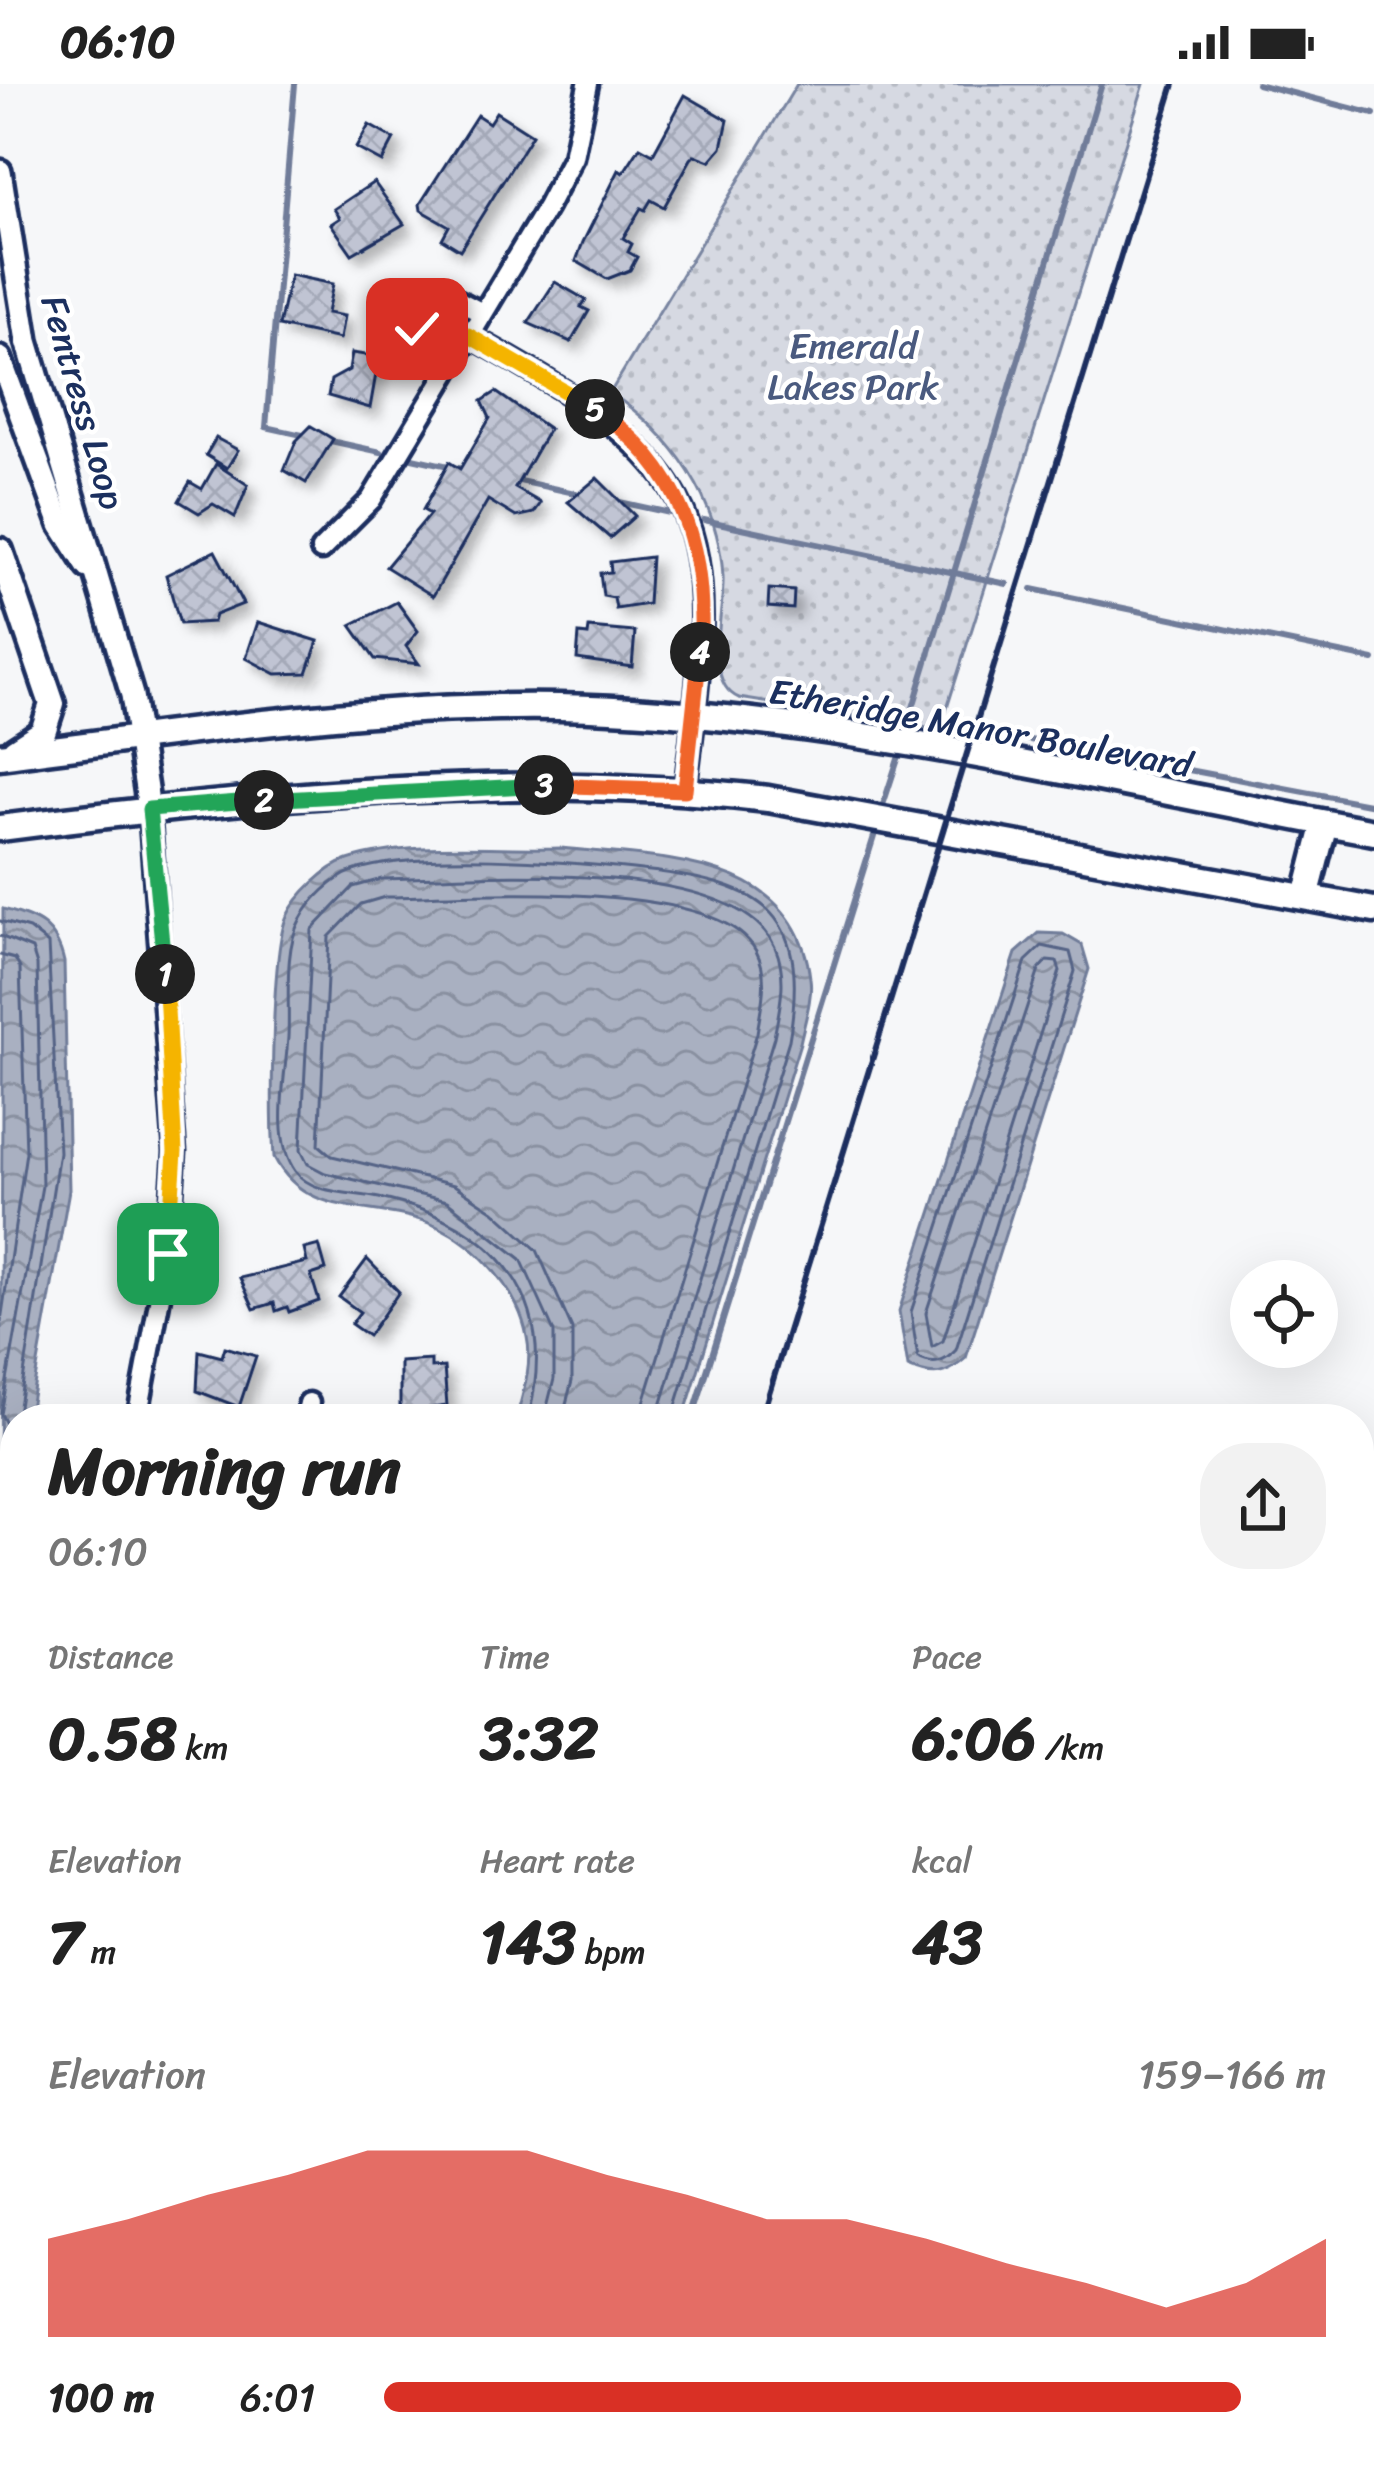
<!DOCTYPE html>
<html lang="en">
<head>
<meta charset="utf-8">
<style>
  :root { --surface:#fff; --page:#f2f2f2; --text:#222; --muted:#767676; --accent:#d93025 }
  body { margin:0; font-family:Sriracha,sans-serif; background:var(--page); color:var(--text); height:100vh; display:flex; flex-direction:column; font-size:45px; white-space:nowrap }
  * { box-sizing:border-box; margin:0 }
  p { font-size:39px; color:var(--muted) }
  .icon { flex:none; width:66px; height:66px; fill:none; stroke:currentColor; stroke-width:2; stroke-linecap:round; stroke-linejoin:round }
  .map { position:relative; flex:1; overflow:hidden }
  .drawer { position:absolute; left:0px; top:1320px; width:1374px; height:1065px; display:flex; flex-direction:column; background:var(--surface); border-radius:48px 48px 0 0; box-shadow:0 12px 48px #0002 }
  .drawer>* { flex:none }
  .tools { position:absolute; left:1230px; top:1176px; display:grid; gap:24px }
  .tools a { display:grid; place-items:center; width:108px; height:108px; border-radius:50%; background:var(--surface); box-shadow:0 12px 48px #0002; font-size:60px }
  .pin { position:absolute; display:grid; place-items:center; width:102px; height:102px; color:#fff; margin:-51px; border-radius:24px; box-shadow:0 6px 18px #0006 }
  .km { position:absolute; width:60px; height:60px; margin:-30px; border-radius:50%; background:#222; color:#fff; font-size:33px; line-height:60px; text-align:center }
  .round { display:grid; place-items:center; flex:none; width:126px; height:126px; border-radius:48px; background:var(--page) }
  .head { display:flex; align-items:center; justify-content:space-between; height:204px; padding:0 48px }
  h1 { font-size:66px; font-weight:800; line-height:90px }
  .figures { display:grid; grid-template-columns:repeat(3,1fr); gap:18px; height:204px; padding:12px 48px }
  .figures div { display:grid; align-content:center }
  .figures b { font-size:60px; font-weight:800 }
  .figures small { font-size:33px; font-weight:400 }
  .figures p { font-size:33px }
  .chart { height:336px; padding:24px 48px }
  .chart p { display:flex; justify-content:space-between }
  .chart svg { width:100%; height:216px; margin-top:12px; fill:var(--accent); opacity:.7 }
  ul { padding:0 48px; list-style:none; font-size:39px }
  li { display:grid; grid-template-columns:192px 144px 1fr; align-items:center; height:90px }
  li i { height:30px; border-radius:15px; background:var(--accent) }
  .status { display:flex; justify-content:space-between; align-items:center; height:84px; padding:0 60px; background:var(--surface); direction:ltr }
  .status svg { height:33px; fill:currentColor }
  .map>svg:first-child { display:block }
</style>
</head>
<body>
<div class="status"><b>06:10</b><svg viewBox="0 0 49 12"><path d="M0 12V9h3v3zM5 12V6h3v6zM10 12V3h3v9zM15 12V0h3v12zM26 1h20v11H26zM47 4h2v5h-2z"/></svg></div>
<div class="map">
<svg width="1374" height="2383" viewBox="0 0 1374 2383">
  <defs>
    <pattern id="park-dots" width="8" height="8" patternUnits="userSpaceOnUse" patternTransform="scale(3)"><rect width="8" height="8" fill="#d6d9e2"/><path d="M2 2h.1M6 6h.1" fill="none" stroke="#b7bbc4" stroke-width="1.8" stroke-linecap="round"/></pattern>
    <pattern id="water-waves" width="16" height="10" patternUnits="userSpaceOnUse" patternTransform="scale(3)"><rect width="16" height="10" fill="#a9b0c1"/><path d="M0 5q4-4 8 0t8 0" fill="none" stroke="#8990a0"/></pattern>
    <pattern id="building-cross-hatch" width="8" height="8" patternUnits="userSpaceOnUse" patternTransform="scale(3)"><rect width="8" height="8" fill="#c0c4d3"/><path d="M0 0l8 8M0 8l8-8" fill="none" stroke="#a4a9b8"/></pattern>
    <filter id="shadow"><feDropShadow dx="8" dy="8" stdDeviation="6" flood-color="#0004"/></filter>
  </defs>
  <rect width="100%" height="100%" fill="#f6f7f9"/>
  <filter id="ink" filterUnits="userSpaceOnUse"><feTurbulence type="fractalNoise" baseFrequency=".00833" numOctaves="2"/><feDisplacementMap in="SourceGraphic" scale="24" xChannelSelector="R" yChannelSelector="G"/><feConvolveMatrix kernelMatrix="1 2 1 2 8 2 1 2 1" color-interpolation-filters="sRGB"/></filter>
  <g filter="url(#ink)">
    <path fill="url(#park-dots)" stroke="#7884a0" stroke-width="3" d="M797 0H1144L940 646 739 614C702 599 725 526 723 493 719 416 673 350 610 309Z"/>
    <g fill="url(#water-waves)" stroke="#707c99" stroke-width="3">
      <path d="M561 764C657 775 796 769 810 894 813 914 804 939 800 959L683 1335H516C523 1309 533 1280 527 1253 519 1207 478 1161 436 1142 377 1115 307 1138 274 1073 271 1030 271 866 287 832 297 811 326 783 348 776 412 756 494 766 561 764Z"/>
      <path d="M3 825C38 834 56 842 64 878L69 1106 28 1335H15V1397L0 1424Z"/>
      <path d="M1039 849 1063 850 1082 861 1089 885 966 1274C946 1292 934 1294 908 1283L899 1227 1016 869Z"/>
      <polygon points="147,2370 359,2370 354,2383 145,2383"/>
    </g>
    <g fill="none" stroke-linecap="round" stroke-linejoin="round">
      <g stroke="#546386" stroke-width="3">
        <polyline points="0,837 29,845 48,860 59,1068 17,1335"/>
        <polyline points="0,852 32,865 37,881 42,1102 1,1330 15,1357"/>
        <path d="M1042 862 1070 868 1075 887 956 1266C944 1279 934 1282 918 1274L911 1228 1026 877Z"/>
        <polyline points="0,871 15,875 20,884 26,1068 0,1244"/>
        <polygon points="1047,877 1057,878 1060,887 943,1257 932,1263 926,1229 1039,886"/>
        <path d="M528 1335C560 1214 498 1139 379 1114 353 1108 312 1111 295 1087 271 1054 286 991 288 953 290 919 283 866 300 836 310 817 333 794 353 787 416 766 565 777 633 785 755 798 813 819 789 956L672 1335"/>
        <path d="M544 1335 554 1295V1248L521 1175 447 1117 325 1089 308 1080 301 1066 312 846 353 803 382 795C469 793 734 771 775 863 788 893 780 922 774 953L657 1335"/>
        <path d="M562 1335 572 1297V1245L537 1166 494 1127 454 1101 332 1072 319 1061 329 853 361 820 385 813C464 812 716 792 756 867 770 893 761 922 757 949L639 1335"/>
      </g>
      <g stroke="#707c99" stroke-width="6">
        <polyline points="295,0 266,343 307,352"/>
        <polyline points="1257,0 1374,30"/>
        <polyline points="326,356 381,368"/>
        <polyline points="412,374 467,386"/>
        <polyline points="515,396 584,411"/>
        <polyline points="615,417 670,429"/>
        <polyline points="704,436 1007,500"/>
        <polyline points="1032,505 1374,576"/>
        <polyline points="905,650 1102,0"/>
        <polyline points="1003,651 1374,721"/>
        <polyline points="882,724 899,672"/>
        <polyline points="692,1335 876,746"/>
        <polyline points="1359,2111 1374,2114"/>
        <polyline points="364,2383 368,2370"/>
      </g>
    </g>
    <g fill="url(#building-cross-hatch)" stroke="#1b2f5e" stroke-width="3" filter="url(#shadow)">
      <polygon points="685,11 728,36 722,63 710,77 695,71 691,75 664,123 651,116 645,126 641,124 623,154 632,160 628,168 637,173 630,186 607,195 576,177 583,158 619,86 623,89 640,63 653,70"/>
      <polygon points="496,28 532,51 460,166 442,155 449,142 421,126 420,120 477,31 489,39"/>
      <polygon points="369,41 394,55 382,78 356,64"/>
      <polygon points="374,98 404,140 352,170 331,140 340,134 334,125"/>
      <polygon points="290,191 333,200 327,229 344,232 340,255 279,242"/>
      <polygon points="555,198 586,216 581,223 589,227 571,258 528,239"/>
      <polygon points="352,269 379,273 370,324 328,312 331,296 349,286"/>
      <polygon points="496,308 549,345 515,404 541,419 534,429 516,433 488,416 433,512 386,483 430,430 423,426 449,378 460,385 490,334 482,317"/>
      <polygon points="311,342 333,355 306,399 284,386 296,357"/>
      <polygon points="216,354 238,366 227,384 206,371"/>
      <polygon points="216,380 248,401 235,433 213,420 199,429 179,417 190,398 202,405"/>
      <polygon points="597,394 635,432 610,454 568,418"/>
      <polygon points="215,467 243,520 215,531 213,538 180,540 166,491"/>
      <polygon points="651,473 648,520 616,525 614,514 603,512 600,489 611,488 610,478"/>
      <polygon points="769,505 794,507 793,525 768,523"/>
      <polygon points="397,518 418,547 406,562 419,580 375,575 351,541"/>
      <polygon points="258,538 318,557 307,589 276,590 246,574"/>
      <polygon points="589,544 635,548 632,583 577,575 579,550 588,551"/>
      <polygon points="319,1161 326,1186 311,1191 319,1217 289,1228 287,1223 276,1227 274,1219 254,1225 240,1194 307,1178 304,1165"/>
      <polygon points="367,1175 399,1208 368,1252 351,1240 360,1228 339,1213"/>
      <polygon points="225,1263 256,1272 239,1323 197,1307 199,1267 222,1273"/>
      <polygon points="431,1276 431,1284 444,1283 447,1322 432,1324 431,1335 400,1334 400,1278"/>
      <polygon points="0,1852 15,1858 15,1893 0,1887"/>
      <polygon points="1359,2133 1374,2136 1366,2186 1359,2186"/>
    </g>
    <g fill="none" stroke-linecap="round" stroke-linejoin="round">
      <defs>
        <g id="minor">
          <path d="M468 251C715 385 722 433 685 706"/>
          <polyline points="458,268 417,245 408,234 412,211 438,206 482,229"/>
          <polyline points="321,466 371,416 547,123 573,73 588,0"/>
          <polyline points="137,1335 168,1170 175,1068 149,725"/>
          <polyline points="306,1335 309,1319"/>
          <polyline points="0,1690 15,1662"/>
          <polyline points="0,2135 15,2074"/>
        </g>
        <g id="tertiary">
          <polyline points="0,87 27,257 132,611 149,725"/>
          <polyline points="0,274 61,441 88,483"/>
        </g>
        <g id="secondary">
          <polyline points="0,467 52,620 43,648 15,666"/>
          <path d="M0 672C186 648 372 620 559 623 833 629 1106 699 1374 748"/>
          <path d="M0 744C254 712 513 686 768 715L1374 826"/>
          <polyline points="1306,813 1325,739"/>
          <polyline points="1359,1838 1374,1814"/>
          <polyline points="1031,2383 1038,2370"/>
        </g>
      </defs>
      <use href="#minor" stroke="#1b2f5e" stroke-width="27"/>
      <use href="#tertiary" stroke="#1b2f5e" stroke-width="30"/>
      <use href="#secondary" stroke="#1b2f5e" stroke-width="33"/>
      <use href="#minor" stroke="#fff" stroke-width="18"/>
      <use href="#tertiary" stroke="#fff" stroke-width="21"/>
      <use href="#secondary" stroke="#fff" stroke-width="24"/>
      <g stroke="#1b2f5e" stroke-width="6">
        <polyline points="761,1335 1174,0"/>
        <polyline points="424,2383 428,2370"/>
      </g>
    </g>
  </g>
  <g fill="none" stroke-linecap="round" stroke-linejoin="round" filter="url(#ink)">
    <defs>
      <polyline id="split-1" points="165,890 175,1068 168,1170"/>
      <polyline id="split-2" points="165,890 149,725 264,716"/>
      <polyline id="split-3" points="264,716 544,701"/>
      <polyline id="split-4" points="544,701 685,706 700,568"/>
      <path id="split-5" d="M595 325C683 383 707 467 700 568"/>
      <polyline id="split-6" points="417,245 458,268 468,251 595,325"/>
    </defs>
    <use href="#split-1" stroke="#fff" stroke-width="24"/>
    <use href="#split-2" stroke="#fff" stroke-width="24"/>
    <use href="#split-3" stroke="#fff" stroke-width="24"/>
    <use href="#split-4" stroke="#fff" stroke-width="24"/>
    <use href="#split-5" stroke="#fff" stroke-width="24"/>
    <use href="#split-6" stroke="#fff" stroke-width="24"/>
    <use href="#split-1" stroke="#f5b400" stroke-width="15"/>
    <use href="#split-2" stroke="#22a559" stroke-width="15"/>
    <use href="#split-3" stroke="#22a559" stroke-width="15"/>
    <use href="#split-4" stroke="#f0652b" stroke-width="15"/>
    <use href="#split-5" stroke="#f0652b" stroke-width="15"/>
    <use href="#split-6" stroke="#f5b400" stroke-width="15"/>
  </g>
  <g text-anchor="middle" stroke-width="9" stroke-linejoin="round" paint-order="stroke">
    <g font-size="36" fill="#4a5a7f" stroke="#fff">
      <text x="853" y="274">Emerald<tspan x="853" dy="41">Lakes Park</tspan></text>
    </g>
    <g font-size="36" fill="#1b2f5e" stroke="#fff">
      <text transform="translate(84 318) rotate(74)" y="13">Fentress Loop</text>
      <text transform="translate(981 643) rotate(10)" y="13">Etheridge Manor Boulevard</text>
    </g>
  </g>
</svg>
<div class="tools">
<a><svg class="icon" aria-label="locate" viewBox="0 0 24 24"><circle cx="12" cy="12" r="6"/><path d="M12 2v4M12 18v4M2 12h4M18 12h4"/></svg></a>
</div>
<div class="pin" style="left:168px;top:1170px;background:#1e9e55"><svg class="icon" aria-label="arrive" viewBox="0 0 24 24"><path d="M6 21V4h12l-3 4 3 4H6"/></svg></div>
<div class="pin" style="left:417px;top:245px;background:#d93025"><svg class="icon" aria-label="check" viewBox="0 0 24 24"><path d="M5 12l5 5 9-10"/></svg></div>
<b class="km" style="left:165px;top:890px">1</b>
<b class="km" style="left:264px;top:716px">2</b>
<b class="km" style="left:544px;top:701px">3</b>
<b class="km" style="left:700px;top:568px">4</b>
<b class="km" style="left:595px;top:325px">5</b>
<section class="drawer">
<div class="head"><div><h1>Morning run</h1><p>06:10</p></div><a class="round"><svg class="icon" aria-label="share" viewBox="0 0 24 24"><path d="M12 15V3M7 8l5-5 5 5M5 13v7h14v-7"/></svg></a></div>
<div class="figures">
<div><p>Distance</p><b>0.58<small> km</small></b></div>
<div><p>Time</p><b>3:32</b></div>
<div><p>Pace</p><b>6:06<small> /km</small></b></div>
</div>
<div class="figures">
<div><p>Elevation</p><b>7<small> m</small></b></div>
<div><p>Heart rate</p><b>143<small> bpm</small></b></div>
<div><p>kcal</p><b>43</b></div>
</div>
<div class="chart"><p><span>Elevation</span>159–166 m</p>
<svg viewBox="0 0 160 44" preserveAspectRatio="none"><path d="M0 44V24L10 20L20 15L30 11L40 6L50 6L60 6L70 11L80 15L90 20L100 20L110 24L120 29L130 33L140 38L150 33L160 24V44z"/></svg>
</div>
<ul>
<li><b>100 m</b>6:01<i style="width:91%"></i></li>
</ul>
</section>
</div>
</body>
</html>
